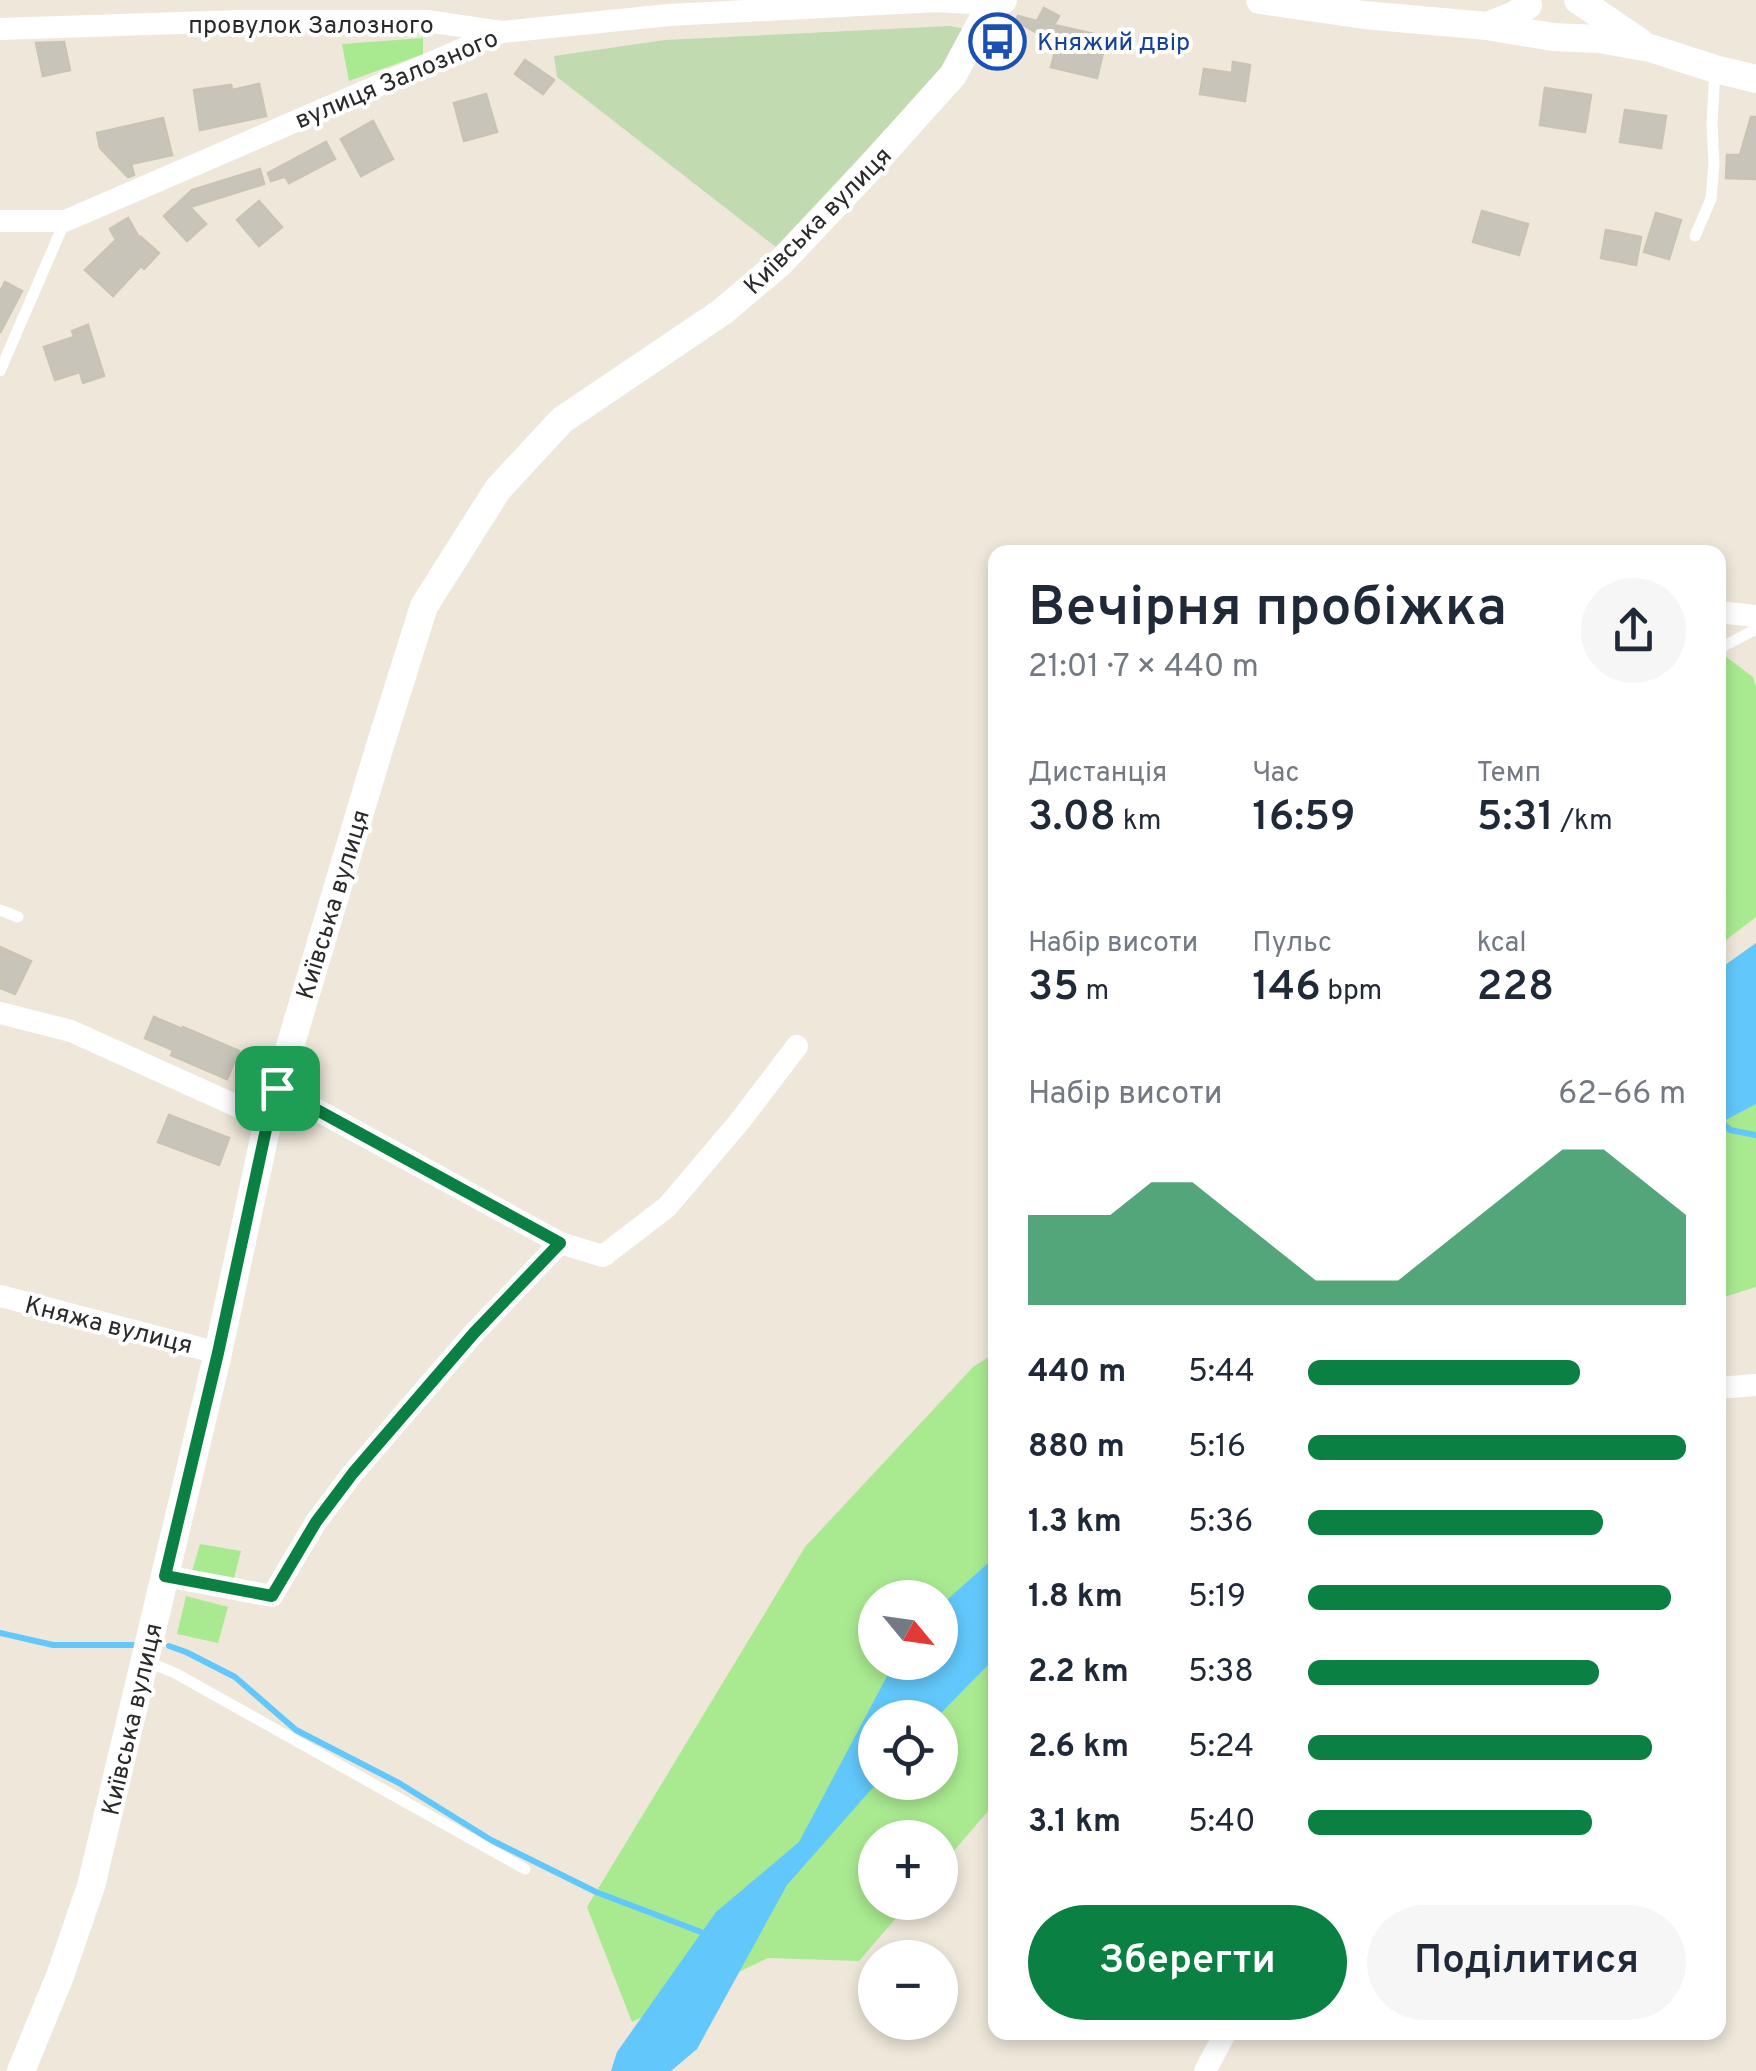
<!DOCTYPE html>
<html lang="uk">
<head>
<meta charset="utf-8">
<style>
  :root { --surface:#fff; --page:#f6f6f7; --text:#1f2937; --muted:#747a83; --accent:#0b8043 }
  body { margin:0; font-family:Overpass,sans-serif; background:var(--page); color:var(--text); height:100vh; display:flex; flex-direction:column; font-size:38px; white-space:nowrap }
  * { box-sizing:border-box; margin:0 }
  p { font-size:32px; color:var(--muted) }
  .icon { flex:none; width:55px; height:55px; fill:none; stroke:currentColor; stroke-width:2; stroke-linecap:round; stroke-linejoin:round }
  .map { position:relative; flex:1; overflow:hidden }
  .details { position:absolute; left:988px; top:545px; width:738px; height:1495px; display:flex; flex-direction:column; background:var(--surface); border-radius:20px; box-shadow:0 5px 15px #0003 }
  .details>* { flex:none }
  .needle { width:65px; rotate:119deg }
  .fabs { position:absolute; left:858px; top:1580px; display:grid; gap:20px }
  .fabs a { display:grid; place-items:center; width:100px; height:100px; border-radius:50%; background:var(--surface); box-shadow:0 5px 15px #0003; font-size:50px }
  .pin { position:absolute; display:grid; place-items:center; width:85px; height:85px; color:#fff; margin:-42px; border-radius:20px; box-shadow:0 5px 15px #0006 }
  .round { display:grid; place-items:center; flex:none; width:105px; height:105px; border-radius:52px; background:var(--page) }
  .head { display:flex; align-items:center; justify-content:space-between; height:170px; padding:0 40px }
  h1 { font-size:55px; font-weight:600; line-height:75px }
  .figures { display:grid; grid-template-columns:repeat(3,1fr); gap:15px; height:170px; padding:10px 40px }
  .figures div { display:grid; align-content:center }
  .figures b { font-size:42px; font-weight:600 }
  .figures small { font-size:28px; font-weight:400 }
  .figures p { font-size:28px }
  .chart { height:280px; padding:20px 40px }
  .chart p { display:flex; justify-content:space-between }
  .chart svg { width:100%; height:180px; margin-top:10px; fill:var(--accent); opacity:.7 }
  .action { display:flex; gap:20px; margin-top:auto; padding:20px 40px }
  .action a { flex:1; height:115px; border-radius:60px; background:var(--accent); color:#fff; font-size:40px; font-weight:600; line-height:115px; text-align:center }
  .action a+a { background:var(--page); color:var(--text) }
  ul { padding:0 40px; list-style:none; font-size:32px }
  li { display:grid; grid-template-columns:160px 120px 1fr; align-items:center; height:75px }
  li i { height:25px; border-radius:12px; background:var(--accent) }
  .map>svg:first-child { display:block }
</style>
</head>
<body>
<div class="map">
<svg width="1756" height="2071" viewBox="0 0 1756 2071">
  <rect width="100%" height="100%" fill="#eee7da"/>
  <g fill="#a9ea91" fill-rule="evenodd">
    <polygon points="423,38 423,54 349,81 342,44"/>
    <polygon points="1721,653 1753,677 1756,687 1756,917 1718,946 1718,655"/>
    <polygon points="1718,1037 1756,1057 1756,1287 1718,1299"/>
    <path d="M995 1353V1803L940 1867V1838H875V1902L909 1903 859 1961 768 1958 632 2022 587 1907 805 1547 973 1367ZM875 1598H940V1662H875ZM875 1718H940V1782H875Z"/>
    <polygon points="200,1544 241,1551 233,1582 191,1575"/>
    <polygon points="186,1596 228,1607 218,1643 177,1634"/>
  </g>
  <polygon fill="#c1dab0" points="950,26 964,29 967,42 776,247 557,77 554,56 665,40"/>
  <g fill="#62c8fb">
    <polygon points="1756,943 1756,1104 1718,1124 1718,970"/>
    <polygon points="995,1557 995,1658 937,1717 875,1718 877,1783 787,1885 697,2049 671,2071 611,2071 617,2052 716,1912 799,1842 894,1663 940,1662 940,1606"/>
  </g>
  <g fill="none" stroke-linecap="round" stroke-linejoin="round">
    <g stroke="#62c8fb" stroke-width="6">
      <polyline points="1718,898 1723,890"/>
      <polyline points="1718,1118 1730,1130 1756,1135"/>
      <polyline points="0,1633 53,1645 133,1645"/>
      <polyline points="169,1646 186,1652 235,1677 296,1730 399,1783 491,1840 596,1892 701,1932"/>
    </g>
  </g>
  <g fill="#c9c4ba" stroke="#c9c3b4" stroke-width="2.5">
    <polygon points="1044,8 1059,16 1054,25 1094,34 1090,50 1103,53 1097,78 1051,67 1057,44 1016,21 1018,16 1037,21"/>
    <polygon points="64,42 70,70 43,76 36,43"/>
    <polygon points="525,60 554,80 543,94 515,74"/>
    <polygon points="1233,62 1250,65 1245,101 1200,94 1204,69 1232,73"/>
    <polygon points="259,84 266,116 200,130 194,90 231,85 232,90"/>
    <polygon points="1545,88 1591,95 1585,132 1540,125"/>
    <polygon points="486,94 497,132 464,141 454,103"/>
    <polygon points="1625,110 1666,116 1661,148 1620,142"/>
    <polygon points="1751,117 1756,117 1756,179 1726,178 1727,155 1740,155"/>
    <polygon points="163,118 172,155 131,164 134,175 128,177 100,148 97,133"/>
    <polygon points="373,121 393,159 361,176 341,139"/>
    <polygon points="326,142 335,159 289,183 286,178 287,176 271,181 268,173"/>
    <polygon points="260,169 264,184 190,207 206,224 187,241 164,216 192,190"/>
    <polygon points="259,201 282,227 259,246 237,220"/>
    <polygon points="1482,211 1528,224 1519,255 1473,242"/>
    <polygon points="1656,213 1681,220 1669,259 1644,252"/>
    <polygon points="128,218 140,239 141,237 159,253 144,269 141,266 113,296 85,270 116,240 110,229"/>
    <polygon points="1606,230 1641,237 1636,265 1601,258"/>
    <polygon points="5,282 22,291 0,333 0,292"/>
    <polygon points="88,325 104,376 83,383 80,372 55,380 44,347 74,337 72,331"/>
    <polygon points="0,947 31,961 15,994 0,988"/>
    <polygon points="154,1017 182,1029 183,1027 239,1051 227,1079 171,1055 173,1050 145,1038"/>
    <polygon points="169,1115 229,1138 219,1165 158,1142"/>
  </g>
  <g fill="none" stroke-linecap="round" stroke-linejoin="round">
    <g stroke="#fff" stroke-width="11">
      <polyline points="1695,236 1711,199 1714,163 1712,125 1715,69"/>
      <polyline points="0,371 65,221"/>
      <polyline points="1718,649 1756,629"/>
      <polyline points="0,910 18,917"/>
      <polyline points="145,1661 175,1673 525,1869"/>
    </g>
    <g stroke="#fff" stroke-width="22">
      <polyline points="0,29 238,21 427,21 501,32"/>
      <polyline points="0,221 65,221 502,32 669,15 936,1 991,4"/>
      <polyline points="1718,612 1756,616"/>
      <polyline points="0,1013 71,1031 268,1120"/>
      <polyline points="277,1088 560,1243"/>
      <polyline points="0,1296 218,1353"/>
      <polyline points="1718,1388 1756,1385"/>
      <polyline points="165,1576 272,1596 316,1522 353,1473 474,1333 560,1243 603,1256 667,1207 740,1121 797,1046"/>
      <polyline points="1205,2071 1226,2032"/>
    </g>
    <g stroke="#fff" stroke-width="28">
      <polyline points="1260,0 1364,15 1487,26 1553,37 1599,39 1650,48 1715,69 1756,79"/>
      <polyline points="1578,0 1640,42"/>
      <polyline points="1487,26 1515,15 1528,5"/>
      <polyline points="21,2071 60,1976 91,1886 218,1353 268,1120 379,749 424,606 498,489 562,420 722,312 781,262 866,172 953,75 991,4 1003,0"/>
    </g>
  </g>
  <g fill="none" stroke-linecap="round" stroke-linejoin="round">
    <defs>
      <polygon id="route" points="277,1088 560,1243 474,1333 353,1473 316,1522 272,1596 165,1576 218,1353 268,1120"/>
    </defs>
    <use href="#route" stroke="#fff" stroke-width="20"/>
    <use href="#route" stroke="#0b8043" stroke-width="12"/>
  </g>
  <defs>
    <symbol id="bus-ring" viewBox="-11 -11 22 22"><circle r="9.5" fill="#fff" stroke="#1a4fb4" stroke-width="1.5"/><path d="M-5-6H5V4H4V6H2V4H-2V6H-4V4H-5ZM-3.5-4V0h7V-4ZM-3.5 1.2v1.5H-2V1.2ZM2 1.2v1.5H3.5V1.2Z" fill="#1a4fb4"/></symbol>
  </defs>
  <g fill-rule="evenodd">
    <use href="#bus-ring" x="966" y="10" width="63" height="63"/>
  </g>
  <g text-anchor="middle" stroke-width="8" stroke-linejoin="round" paint-order="stroke">
    <g font-size="25" fill="#2a2a2a" stroke="#fff">
      <text x="311" y="33">провулок Залозного</text>
      <text transform="translate(396 78) rotate(-23)" y="9">вулиця Залозного</text>
      <text transform="translate(817 220) rotate(-45)" y="9">Київська вулиця</text>
      <text transform="translate(332 904) rotate(-73)" y="9">Київська вулиця</text>
      <text transform="translate(109 1324) rotate(14)" y="9">Княжа вулиця</text>
      <text transform="translate(131 1719) rotate(-77)" y="9">Київська вулиця</text>
    </g>
    <g font-size="25" fill="#164399" stroke="#fff" text-anchor="start">
      <text x="1037" y="50">Княжий двір</text>
    </g>
  </g>
</svg>
<div class="fabs">
<a><svg class="needle" viewBox="-14 -14 28 28"><path d="M0-13l5 13h-10z" fill="#e53935"/><path d="M0 13l5-13h-10z" fill="#747a83"/></svg></a>
<a><svg class="icon" aria-label="locate" viewBox="0 0 24 24"><circle cx="12" cy="12" r="6"/><path d="M12 2v4M12 18v4M2 12h4M18 12h4"/></svg></a>
<a>+</a>
<a>−</a>
</div>
<div class="pin" style="left:277px;top:1088px;background:#1e9e55"><svg class="icon" aria-label="arrive" viewBox="0 0 24 24"><path d="M6 21V4h12l-3 4 3 4H6"/></svg></div>
<section class="details">
<div class="head"><div><h1>Вечірня пробіжка</h1><p>21:01 · 7 × 440 m</p></div><a class="round"><svg class="icon" aria-label="share" viewBox="0 0 24 24"><path d="M12 15V3M7 8l5-5 5 5M5 13v7h14v-7"/></svg></a></div>
<div class="figures">
<div><p>Дистанція</p><b>3.08<small> km</small></b></div>
<div><p>Час</p><b>16:59</b></div>
<div><p>Темп</p><b>5:31<small> /km</small></b></div>
</div>
<div class="figures">
<div><p>Набір висоти</p><b>35<small> m</small></b></div>
<div><p>Пульс</p><b>146<small> bpm</small></b></div>
<div><p>kcal</p><b>228</b></div>
</div>
<div class="chart"><p><span>Набір висоти</span>62–66 m</p>
<svg viewBox="0 0 160 44" preserveAspectRatio="none"><path d="M0 44V22L10 22L20 22L30 14L40 14L50 22L60 30L70 38L80 38L90 38L100 30L110 22L120 14L130 6L140 6L150 14L160 22V44z"/></svg>
</div>
<ul>
<li><b>440 m</b>5:44<i style="width:72%"></i></li>
<li><b>880 m</b>5:16<i style="width:100%"></i></li>
<li><b>1.3 km</b>5:36<i style="width:78%"></i></li>
<li><b>1.8 km</b>5:19<i style="width:96%"></i></li>
<li><b>2.2 km</b>5:38<i style="width:77%"></i></li>
<li><b>2.6 km</b>5:24<i style="width:91%"></i></li>
<li><b>3.1 km</b>5:40<i style="width:75%"></i></li>
</ul>
<div class="action"><a>Зберегти</a><a>Поділитися</a></div>
</section>
</div>
</body>
</html>
